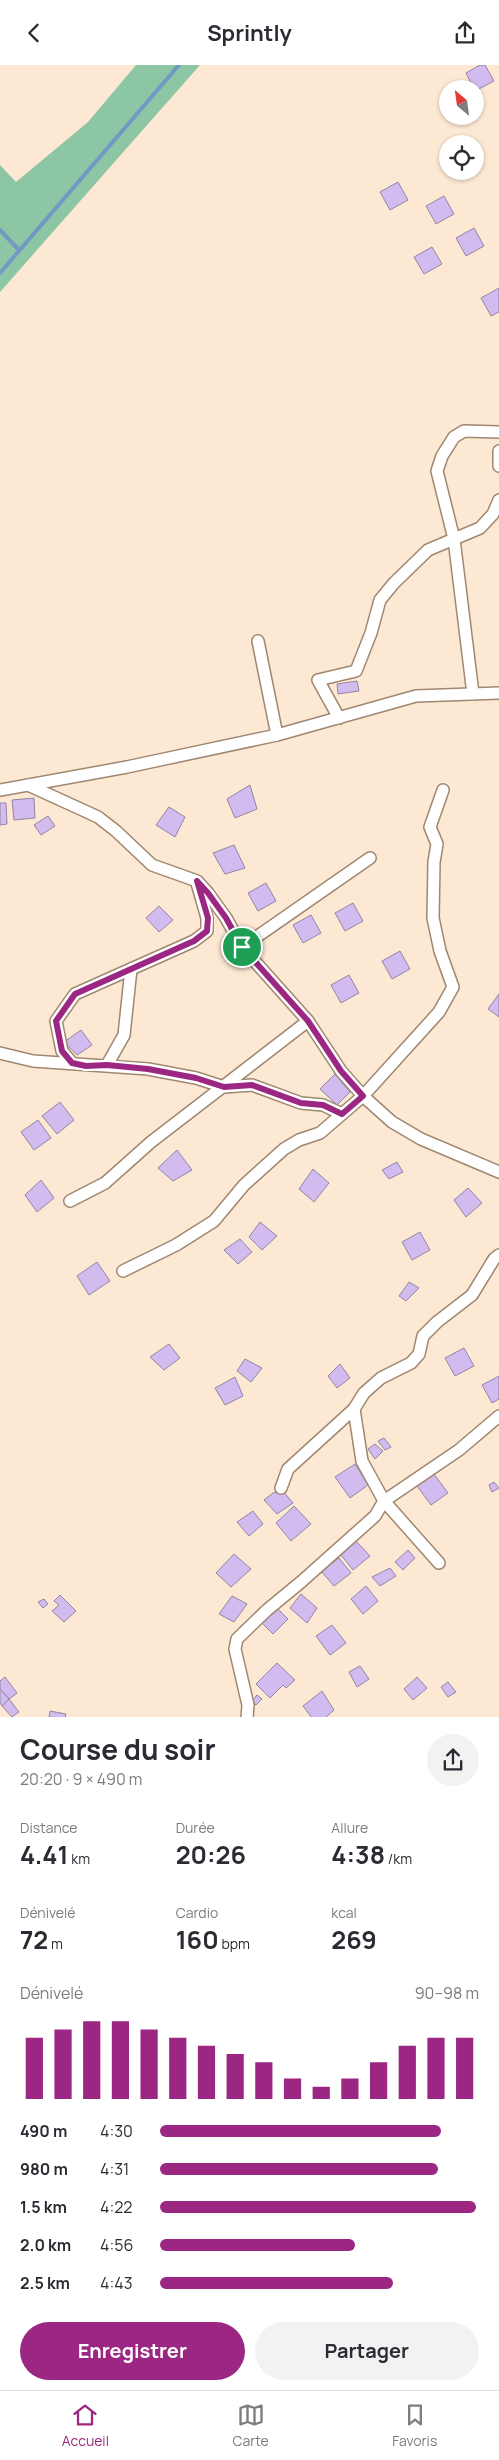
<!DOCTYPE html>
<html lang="fr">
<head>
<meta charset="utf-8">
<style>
  :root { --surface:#fff; --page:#f2f2f3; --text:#2b2b33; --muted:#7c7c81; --line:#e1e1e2; --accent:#9b2783 }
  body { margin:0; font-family:Manrope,sans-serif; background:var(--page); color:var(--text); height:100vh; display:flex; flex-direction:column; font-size:19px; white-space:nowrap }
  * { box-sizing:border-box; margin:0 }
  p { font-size:16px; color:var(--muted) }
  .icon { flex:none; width:28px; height:28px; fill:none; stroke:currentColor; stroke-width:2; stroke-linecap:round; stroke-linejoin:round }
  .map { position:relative; height:1652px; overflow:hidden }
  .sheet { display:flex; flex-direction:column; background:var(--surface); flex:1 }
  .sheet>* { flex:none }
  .needle { width:32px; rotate:331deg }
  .fabs { position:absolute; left:439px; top:15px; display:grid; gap:10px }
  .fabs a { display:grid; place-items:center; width:45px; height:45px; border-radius:50%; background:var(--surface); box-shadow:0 1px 4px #0004; font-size:25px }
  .pin { position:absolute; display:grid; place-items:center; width:42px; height:42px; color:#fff; margin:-21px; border:2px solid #fff; border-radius:50%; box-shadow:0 1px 5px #0007 }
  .round { display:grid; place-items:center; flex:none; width:52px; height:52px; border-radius:26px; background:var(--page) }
  .headline { display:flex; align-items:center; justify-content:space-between; height:85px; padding:0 20px }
  h1 { font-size:28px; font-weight:700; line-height:38px }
  .stats { display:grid; grid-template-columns:repeat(3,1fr); gap:8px; height:85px; padding:5px 20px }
  .stats div { display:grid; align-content:center }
  .stats b { font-size:25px; font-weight:700 }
  .stats small { font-size:14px; font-weight:400 }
  .stats p { font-size:14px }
  .chart { height:140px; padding:10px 20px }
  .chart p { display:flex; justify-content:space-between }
  .chart svg { width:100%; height:90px; margin-top:5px; stroke:var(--accent); stroke-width:6 }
  .button { display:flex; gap:10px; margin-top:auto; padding:10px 20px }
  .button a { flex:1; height:58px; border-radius:30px; background:var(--accent); color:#fff; font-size:20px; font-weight:700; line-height:58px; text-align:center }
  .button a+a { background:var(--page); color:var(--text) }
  ul { padding:0 20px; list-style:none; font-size:16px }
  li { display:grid; grid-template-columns:80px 60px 1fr; align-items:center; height:38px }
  li i { height:12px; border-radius:6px; background:var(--accent) }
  header { display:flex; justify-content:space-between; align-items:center; height:65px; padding:0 20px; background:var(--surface); font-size:22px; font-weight:700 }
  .menu { display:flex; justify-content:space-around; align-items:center; height:70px; border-top:1px solid var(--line); background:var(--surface); font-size:14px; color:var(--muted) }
  .menu a { display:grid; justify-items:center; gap:2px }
  .menu .on { color:var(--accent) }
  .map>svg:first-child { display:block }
</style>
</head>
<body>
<header><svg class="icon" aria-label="back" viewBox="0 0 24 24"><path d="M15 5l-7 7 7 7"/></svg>Sprintly<svg class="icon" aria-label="share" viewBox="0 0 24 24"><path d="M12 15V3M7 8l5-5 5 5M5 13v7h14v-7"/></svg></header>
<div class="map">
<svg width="499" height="1653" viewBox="0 0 499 1653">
  <rect width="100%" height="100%" fill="#fde8d4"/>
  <polygon fill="#8dc6a4" points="136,0 200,0 0,227 0,100 16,117 88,57"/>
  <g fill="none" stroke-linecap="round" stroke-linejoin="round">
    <g stroke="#7398c3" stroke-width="4">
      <polyline points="0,165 19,185"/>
      <polyline points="0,208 179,0"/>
    </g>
  </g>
  <g fill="#d1bbef" stroke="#9286a2">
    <polygon points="480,0 485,0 494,16 475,26 466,8"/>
    <polygon points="398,117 408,135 390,145 380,127"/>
    <polygon points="444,131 454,149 436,159 426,141"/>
    <polygon points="474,163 484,181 466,191 456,173"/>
    <polygon points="432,182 442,199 424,209 414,192"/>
    <polygon points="499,223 499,247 491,251 481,233"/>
    <polygon points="357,616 359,626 338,629 337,619"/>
    <polygon points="250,720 257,744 235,753 227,734"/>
    <polygon points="34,733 35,753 14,755 12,735"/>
    <polygon points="0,738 6,738 7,759 0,760"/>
    <polygon points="169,742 185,752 175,772 156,760"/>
    <polygon points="48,751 55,761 41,770 34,760"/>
    <polygon points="234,780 245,803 225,809 213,788"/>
    <polygon points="266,818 276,836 258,846 248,828"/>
    <polygon points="353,838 363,856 345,866 335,848"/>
    <polygon points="159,841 173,855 159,867 146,853"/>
    <polygon points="311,850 321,868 303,878 293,860"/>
    <polygon points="400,886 410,904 392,914 382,896"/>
    <polygon points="349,910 359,928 341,938 331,920"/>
    <polygon points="499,929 499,952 488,944"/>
    <polygon points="81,965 92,980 77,990 64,977"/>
    <polygon points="335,1009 350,1027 337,1040 320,1024"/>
    <polygon points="60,1037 74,1055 57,1069 42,1051"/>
    <polygon points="38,1055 51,1073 34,1085 21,1067"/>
    <polygon points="177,1085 192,1105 173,1116 158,1103"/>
    <polygon points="397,1097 403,1107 389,1114 382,1105"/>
    <polygon points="313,1104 329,1118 314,1137 299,1124"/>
    <polygon points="41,1115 54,1133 37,1147 25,1130"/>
    <polygon points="468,1123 482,1138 466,1152 454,1135"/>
    <polygon points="260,1157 277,1171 262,1185 249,1172"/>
    <polygon points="420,1167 430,1185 412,1195 402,1177"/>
    <polygon points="240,1174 252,1187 238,1199 224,1185"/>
    <polygon points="97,1197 110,1216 89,1230 77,1211"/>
    <polygon points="409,1217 419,1223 406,1236 399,1231"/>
    <polygon points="169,1279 180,1293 164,1305 150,1292"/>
    <polygon points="464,1283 474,1301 455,1311 445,1293"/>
    <polygon points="245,1294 262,1303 251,1317 237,1306"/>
    <polygon points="340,1299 350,1313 337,1323 328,1311"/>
    <polygon points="499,1311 499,1334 492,1338 482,1320"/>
    <polygon points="235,1312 243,1331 225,1340 215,1323"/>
    <polygon points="384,1373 391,1382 385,1385 378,1376"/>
    <polygon points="375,1379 383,1386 375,1394 368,1384"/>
    <polygon points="355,1399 368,1420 350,1433 335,1412"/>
    <polygon points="434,1409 448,1428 431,1440 417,1421"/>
    <polygon points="494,1417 499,1423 492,1427 489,1420"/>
    <polygon points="283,1426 293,1438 277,1449 264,1435 273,1428"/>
    <polygon points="294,1441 311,1459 291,1476 276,1458"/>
    <polygon points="253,1446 263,1459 249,1471 237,1457"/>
    <polygon points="356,1476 370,1491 353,1505 341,1490"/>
    <polygon points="408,1485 415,1493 403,1505 395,1497"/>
    <polygon points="234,1489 251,1504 231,1522 216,1508"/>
    <polygon points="339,1493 351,1508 334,1521 321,1506"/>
    <polygon points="390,1503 396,1511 380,1521 372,1512"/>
    <polygon points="366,1521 378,1536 363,1549 351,1534"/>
    <polygon points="301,1529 317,1543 307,1558 290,1543"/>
    <polygon points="60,1530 76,1546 64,1557 52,1546 59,1540 54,1536"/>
    <polygon points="232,1531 247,1539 234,1557 219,1549"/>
    <polygon points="44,1534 48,1539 43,1543 38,1537"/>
    <polygon points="277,1543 288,1554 273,1569 262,1558"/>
    <polygon points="332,1560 346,1578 330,1590 316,1571"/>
    <polygon points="277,1598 295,1615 286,1623 283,1620 270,1633 256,1619"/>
    <polygon points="360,1601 369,1614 357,1622 349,1607"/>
    <polygon points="5,1612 17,1628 9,1634 0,1624 0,1616"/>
    <polygon points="417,1612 427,1623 413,1635 404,1624"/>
    <polygon points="448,1617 456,1627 448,1632 441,1622"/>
    <polygon points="0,1624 9,1634 2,1641 0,1638"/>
    <polygon points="322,1626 334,1645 325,1653 312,1653 303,1641"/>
    <polygon points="257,1630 262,1634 256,1640 252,1636"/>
    <polygon points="9,1634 19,1647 12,1652 2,1641"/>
    <polygon points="50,1646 66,1649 65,1653 49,1653"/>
  </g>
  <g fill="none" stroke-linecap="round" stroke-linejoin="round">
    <defs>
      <g id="street">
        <polyline points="499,386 499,401"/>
        <polyline points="258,576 277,670"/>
        <polyline points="473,629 454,474 437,406 442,391 454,372 464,366 499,367"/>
        <polyline points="339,653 318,615 356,606 371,568 380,535 394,518 428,485 480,463 493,449 499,435"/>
        <polyline points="28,720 98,752 116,766 152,800 197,816 208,828 226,853 242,882 308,956 341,1006 363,1031 392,1057 421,1074 499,1107"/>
        <polyline points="0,725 127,702 277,670 416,631 499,628"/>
        <polyline points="242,882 370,793"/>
        <polyline points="0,988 33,996 148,1004 196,1013 224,1022 252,1020 301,1038 323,1040 342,1049"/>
        <polyline points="72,998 62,986 56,956 75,929 194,876 207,866 207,853 197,818"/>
        <polyline points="107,1000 124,970 131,904"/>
        <polyline points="70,1136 105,1118 151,1077 308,956"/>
        <polyline points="123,1206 176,1180 214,1156 244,1120 284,1084 299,1075 320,1068 363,1031 439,947 453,922 440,886 433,853 434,797 437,779 430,762 443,725"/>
        <polyline points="281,1423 288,1404 354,1344"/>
        <polyline points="439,1498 384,1436 362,1396 354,1344 364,1328 381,1313 411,1298 419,1289 423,1271 437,1257 472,1230 494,1194 499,1190"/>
        <polyline points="247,1653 248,1640 235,1584 237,1574 267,1545 301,1517 375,1451 384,1436 459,1385 499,1351"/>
      </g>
    </defs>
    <use href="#street" stroke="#9f8770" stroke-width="14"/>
    <use href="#street" stroke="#fff" stroke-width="11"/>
  </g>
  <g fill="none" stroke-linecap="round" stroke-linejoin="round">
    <defs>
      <polygon id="route" points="197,816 208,828 226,853 242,882 308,956 341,1006 363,1031 342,1049 323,1040 301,1038 252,1020 224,1022 196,1013 148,1004 107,1000 86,1001 72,998 62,986 56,956 75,929 194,876 207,866 208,853"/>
    </defs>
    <use href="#route" stroke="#fff" stroke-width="10"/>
    <use href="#route" stroke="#9b2783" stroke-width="6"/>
  </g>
</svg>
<div class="fabs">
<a><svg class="needle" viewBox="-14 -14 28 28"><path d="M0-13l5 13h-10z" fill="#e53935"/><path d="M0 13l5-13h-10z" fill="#7c7c81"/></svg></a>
<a><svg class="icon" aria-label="locate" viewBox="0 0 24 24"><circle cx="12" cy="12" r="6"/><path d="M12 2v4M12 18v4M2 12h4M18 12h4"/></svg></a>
</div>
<div class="pin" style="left:242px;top:882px;background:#1e9e55"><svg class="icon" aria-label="arrive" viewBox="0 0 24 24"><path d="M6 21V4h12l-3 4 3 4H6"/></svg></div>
</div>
<section class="sheet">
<div class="headline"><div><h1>Course du soir</h1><p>20:20 · 9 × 490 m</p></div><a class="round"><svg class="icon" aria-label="share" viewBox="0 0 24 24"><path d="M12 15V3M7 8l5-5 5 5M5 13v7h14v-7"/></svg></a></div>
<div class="stats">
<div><p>Distance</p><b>4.41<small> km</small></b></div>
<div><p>Durée</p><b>20:26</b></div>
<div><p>Allure</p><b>4:38<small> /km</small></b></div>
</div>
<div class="stats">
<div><p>Dénivelé</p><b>72<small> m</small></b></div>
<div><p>Cardio</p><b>160<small> bpm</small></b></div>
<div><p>kcal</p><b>269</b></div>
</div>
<div class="chart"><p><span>Dénivelé</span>90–98 m</p>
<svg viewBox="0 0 160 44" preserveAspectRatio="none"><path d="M5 44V14M15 44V10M25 44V6M35 44V6M45 44V10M55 44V14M65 44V18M75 44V22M85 44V26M95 44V34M105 44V38M115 44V34M125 44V26M135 44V18M145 44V14M155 44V14"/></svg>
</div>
<ul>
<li><b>490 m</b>4:30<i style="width:88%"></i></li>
<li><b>980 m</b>4:31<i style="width:87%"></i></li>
<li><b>1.5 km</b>4:22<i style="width:99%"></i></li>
<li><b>2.0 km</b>4:56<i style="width:61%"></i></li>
<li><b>2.5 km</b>4:43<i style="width:73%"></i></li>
</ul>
<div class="button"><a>Enregistrer</a><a>Partager</a></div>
</section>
<nav class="menu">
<a class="on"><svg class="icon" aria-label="home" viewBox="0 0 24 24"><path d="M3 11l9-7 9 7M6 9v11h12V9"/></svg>Accueil</a>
<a><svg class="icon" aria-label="map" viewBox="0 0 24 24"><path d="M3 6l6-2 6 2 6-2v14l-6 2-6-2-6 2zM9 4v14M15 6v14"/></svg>Carte</a>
<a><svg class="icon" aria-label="saved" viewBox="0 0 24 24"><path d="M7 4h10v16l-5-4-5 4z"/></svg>Favoris</a>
</nav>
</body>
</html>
